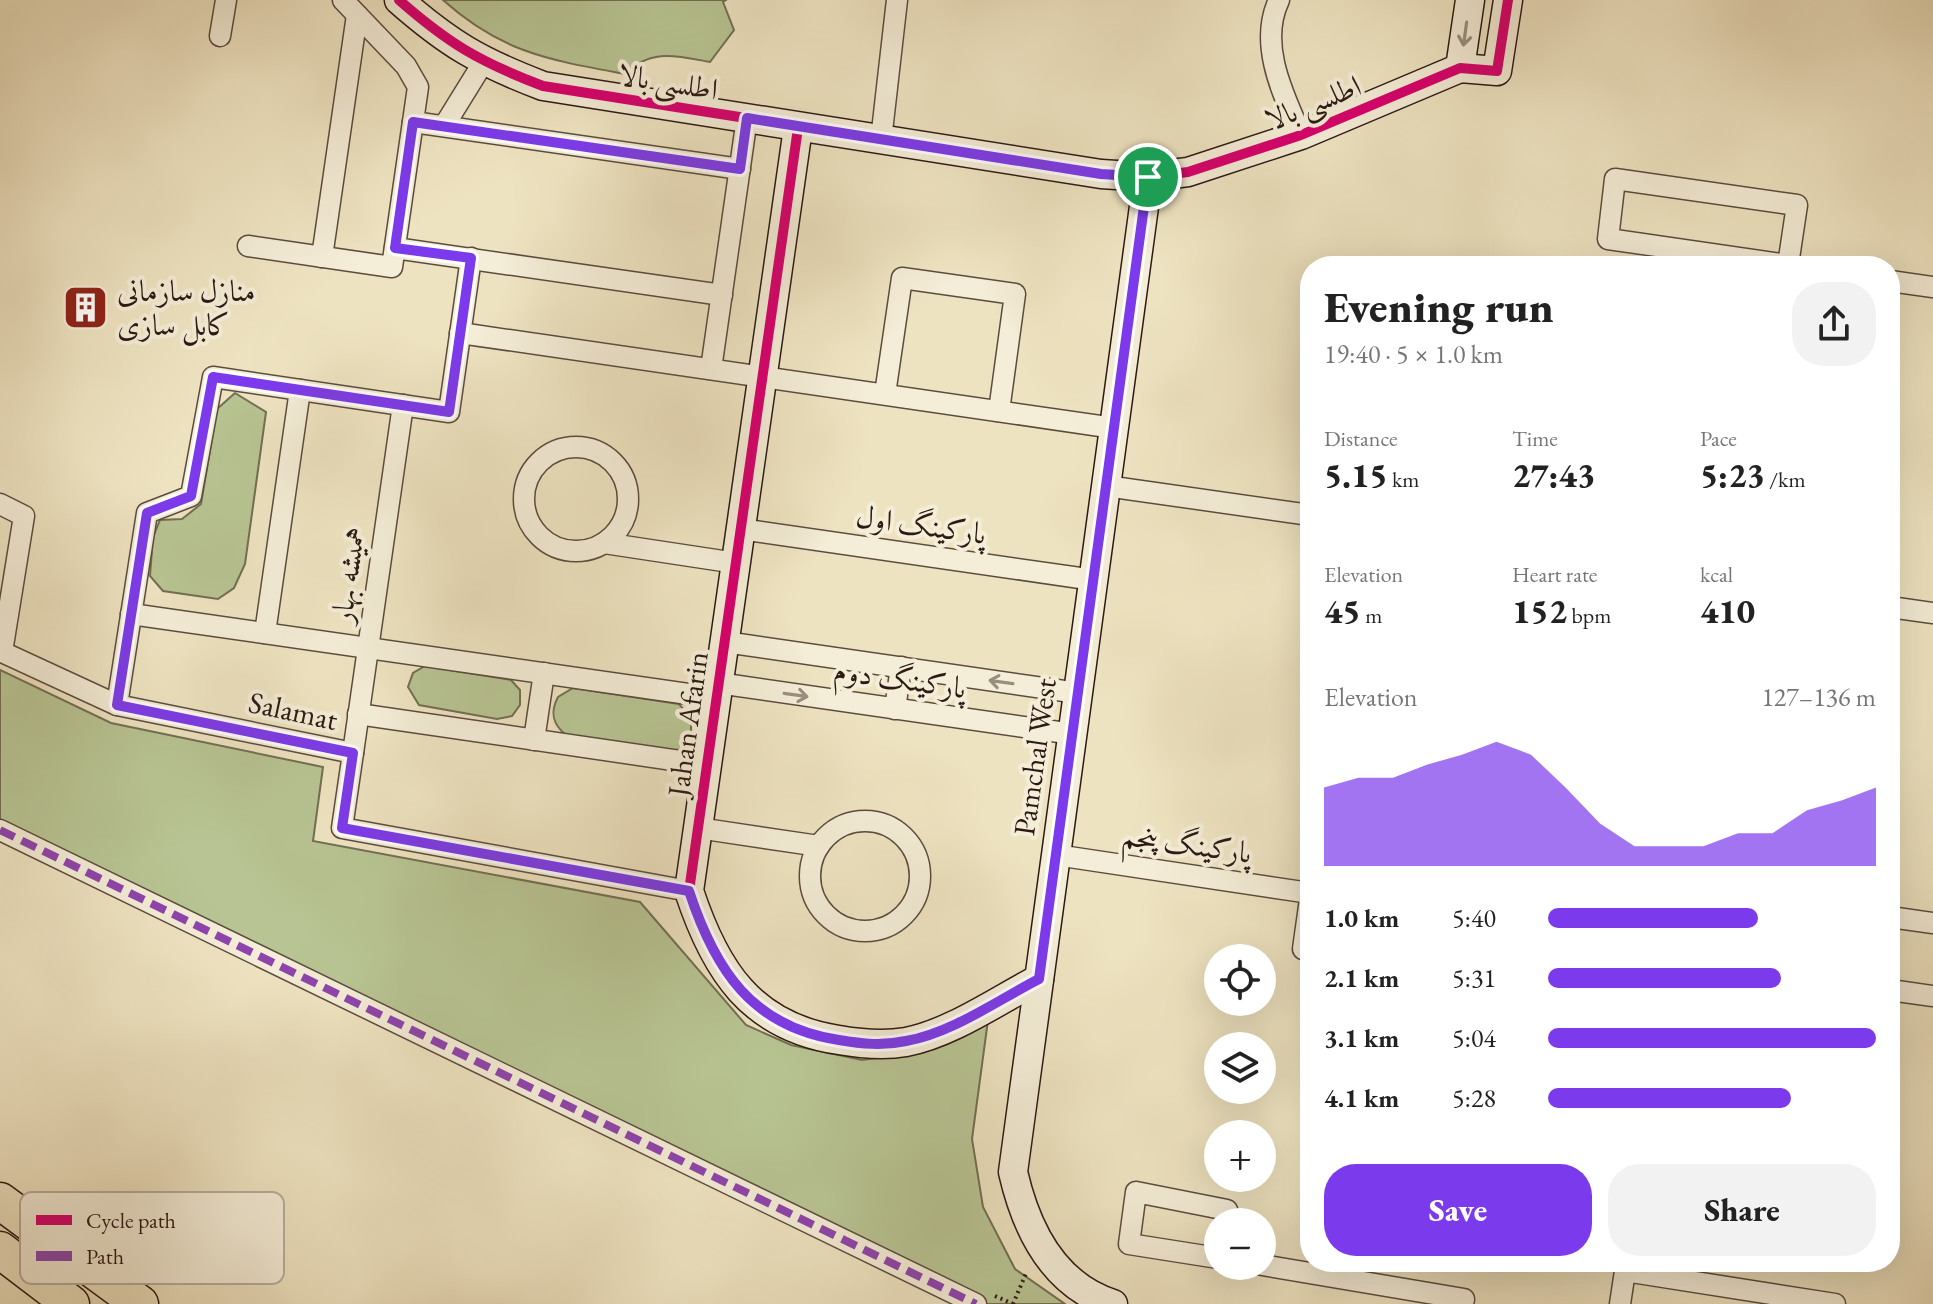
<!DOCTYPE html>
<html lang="en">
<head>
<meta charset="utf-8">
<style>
  :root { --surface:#fff; --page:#f2f2f2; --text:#222; --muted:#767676; --accent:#7c3aed }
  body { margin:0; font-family:"EB Garamond",Amiri,serif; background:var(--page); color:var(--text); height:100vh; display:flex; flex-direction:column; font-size:30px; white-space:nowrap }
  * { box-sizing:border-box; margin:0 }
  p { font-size:26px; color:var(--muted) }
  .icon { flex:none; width:44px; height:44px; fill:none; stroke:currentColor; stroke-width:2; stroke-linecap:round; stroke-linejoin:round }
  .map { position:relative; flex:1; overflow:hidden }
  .panel { position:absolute; left:1300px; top:256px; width:600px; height:1016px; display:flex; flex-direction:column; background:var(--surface); border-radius:32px; box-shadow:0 8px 32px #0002 }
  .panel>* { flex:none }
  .fabs { position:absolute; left:1204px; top:944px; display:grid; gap:16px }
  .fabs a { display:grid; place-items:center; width:72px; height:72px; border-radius:50%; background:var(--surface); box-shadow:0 8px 32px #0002; font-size:40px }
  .pin { position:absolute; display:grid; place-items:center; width:68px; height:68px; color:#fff; margin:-34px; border:4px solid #fff; border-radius:50%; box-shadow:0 2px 8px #0007 }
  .round { display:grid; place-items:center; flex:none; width:84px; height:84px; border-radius:32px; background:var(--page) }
  .overview { display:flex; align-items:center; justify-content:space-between; height:136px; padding:0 24px }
  h1 { font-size:44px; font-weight:800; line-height:60px }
  .figures { display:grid; grid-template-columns:repeat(3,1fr); gap:12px; height:136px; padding:8px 24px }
  .figures div { display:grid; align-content:center }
  .figures b { font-size:34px; font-weight:800 }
  .figures small { font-size:22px; font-weight:400 }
  .figures p { font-size:22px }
  .chart { height:224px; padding:16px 24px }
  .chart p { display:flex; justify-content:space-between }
  .chart svg { width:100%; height:144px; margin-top:8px; fill:var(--accent); opacity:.7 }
  .action { display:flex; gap:16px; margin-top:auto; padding:16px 24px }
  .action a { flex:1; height:92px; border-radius:32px; background:var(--accent); color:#fff; font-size:32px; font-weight:800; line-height:92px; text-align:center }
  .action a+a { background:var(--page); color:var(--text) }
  ul { padding:0 24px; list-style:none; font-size:26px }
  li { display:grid; grid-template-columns:128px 96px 1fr; align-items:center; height:60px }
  li i { height:20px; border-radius:10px; background:var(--accent) }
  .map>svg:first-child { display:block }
</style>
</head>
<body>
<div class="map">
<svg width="1933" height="1304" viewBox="0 0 1933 1304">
  <rect width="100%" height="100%" fill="#eee3c1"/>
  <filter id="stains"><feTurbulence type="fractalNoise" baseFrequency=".0025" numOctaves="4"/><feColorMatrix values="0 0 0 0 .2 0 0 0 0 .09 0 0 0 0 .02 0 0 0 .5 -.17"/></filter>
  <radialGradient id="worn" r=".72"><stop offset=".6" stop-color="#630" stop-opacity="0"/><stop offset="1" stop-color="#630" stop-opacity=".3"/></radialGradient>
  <g fill="#b8c493" stroke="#726f53" stroke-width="2">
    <path d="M443 0H726L723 2 734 30 710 62C677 56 651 48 625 74 550 60 502 53 443 0Z"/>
    <polygon points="235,393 266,412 245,564 234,588 218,599 163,591 150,576 153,537 160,520 182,519 201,504 217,409"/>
    <polygon points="425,666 511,680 520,690 520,705 512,716 497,719 419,705 408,687 413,673"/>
    <polygon points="0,670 111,723 323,767 313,841 640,902 746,1025 791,1045 862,1060 909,1054 988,1020 972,1139 983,1207 1015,1269 1065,1304 960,1304 0,838"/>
    <path d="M573 688 679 704 691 718V735L680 749 672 752 566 735C552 724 550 712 558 697Z"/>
  </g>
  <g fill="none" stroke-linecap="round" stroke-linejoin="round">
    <defs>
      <g id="street">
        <path d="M1279 0C1258 44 1283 94 1301 135"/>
        <polyline points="220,36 226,0"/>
        <polyline points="413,122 740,169"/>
        <polyline points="444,126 483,63"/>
        <polyline points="881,140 897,0"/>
        <polyline points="248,246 392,267 418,87 406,66 343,0"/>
        <polyline points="395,248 722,295"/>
        <polyline points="322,257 357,15"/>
        <polyline points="1788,265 1797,205 1615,179 1608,239 1788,265 1792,266"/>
        <polyline points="1890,281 1933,287"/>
        <polyline points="460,333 1114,428"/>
        <polyline points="711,369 747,118"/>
        <polyline points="885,394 902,278 1015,294 999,411"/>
        <circle cx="576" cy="499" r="52"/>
        <polyline points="1106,486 1310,515"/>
        <polyline points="0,504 24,516 2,652"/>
        <polyline points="740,529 1094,580"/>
        <polyline points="604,543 736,563"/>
        <polyline points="1890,607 1933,613"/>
        <polyline points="131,614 716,698"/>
        <polyline points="265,633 300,390"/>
        <polyline points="725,642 1078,693"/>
        <polyline points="0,651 117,705 353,753 342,828 689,891"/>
        <polyline points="718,683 1073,734"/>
        <polyline points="117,705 147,513 191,496 213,377 449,412 471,258"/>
        <polyline points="895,709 901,667"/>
        <polyline points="358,714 707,765"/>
        <polyline points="534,740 544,673"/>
        <polyline points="353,753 403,405"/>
        <circle cx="865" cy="876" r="55"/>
        <polyline points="698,828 819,846"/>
        <polyline points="0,830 976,1304"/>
        <polyline points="1056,855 1310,893"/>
        <polyline points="1310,899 1303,949 1310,950"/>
        <polyline points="1890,917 1933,923"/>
        <polyline points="1890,990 1933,996"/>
        <polyline points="1218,1258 1129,1244 1136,1192 1227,1210 1225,1222"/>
        <polyline points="1262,1265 1464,1299 1463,1304"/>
        <polyline points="1620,1304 1625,1271 1835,1304"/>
      </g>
      <g id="secondary">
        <path d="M399 0C449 44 480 62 543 86L1101 174 1148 177 1188 172 1301 135 1460 68 1497 71 1508 0"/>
        <polyline points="1460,68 1470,0"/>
        <path d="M798 128 689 891C715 970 751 1027 839 1040 862 1044 883 1046 906 1042 952 1033 998 1000 1039 979"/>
        <path d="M1113 1304C1053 1285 1026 1229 1013 1172L1148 177"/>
      </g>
      <g id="highway">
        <polyline points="0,1201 140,1304"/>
        <polyline points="0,1250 71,1304"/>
      </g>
    </defs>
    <use href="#street" stroke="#5c4c3e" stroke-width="23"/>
    <use href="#secondary" stroke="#2c1a13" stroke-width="31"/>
    <use href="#highway" stroke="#2c1a13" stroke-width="39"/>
    <g stroke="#2c1a13" stroke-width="4" stroke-dasharray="2 4" stroke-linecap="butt">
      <polyline points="995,1296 1013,1304"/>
      <polyline points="1013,1304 1027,1271"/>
    </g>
    <use href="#street" stroke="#f4edd7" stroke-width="20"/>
    <use href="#secondary" stroke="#f4edd7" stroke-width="28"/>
    <use href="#highway" stroke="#eee3c1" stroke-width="36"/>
    <polyline stroke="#8e44ad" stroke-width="8" stroke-dasharray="16 8" stroke-linecap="butt" points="0,830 976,1304"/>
    <defs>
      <g id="cycleway">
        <path d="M399 0C449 44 480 62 543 86L1101 174 1148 177 1188 172 1301 135 1460 68 1497 71 1508 0"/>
        <path d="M798 128 689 891C715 970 751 1027 839 1040 862 1044 883 1046 906 1042 952 1033 998 1000 1039 979"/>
      </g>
    </defs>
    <use href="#cycleway" stroke="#f4edd7" stroke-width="15"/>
    <use href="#cycleway" stroke="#d6006c" stroke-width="10"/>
  </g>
  <defs><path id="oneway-shaft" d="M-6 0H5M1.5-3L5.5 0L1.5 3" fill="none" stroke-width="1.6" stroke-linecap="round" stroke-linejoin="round" transform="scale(2)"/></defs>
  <g stroke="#9a8e7f">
    <use href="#oneway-shaft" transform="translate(1465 34) rotate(98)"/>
    <use href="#oneway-shaft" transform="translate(1001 682) rotate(-172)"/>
    <use href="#oneway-shaft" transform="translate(796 695) rotate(8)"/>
  </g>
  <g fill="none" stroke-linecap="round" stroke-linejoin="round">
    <defs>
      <path id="route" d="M747 118 1101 174 1148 177 1039 979C998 1000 952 1033 906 1041 883 1046 862 1044 839 1040 752 1027 715 970 689 891L342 828 353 753 117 705 147 513 191 496 213 377 449 412 471 258 395 248 413 122 740 169Z"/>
    </defs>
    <use href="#route" stroke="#fff" stroke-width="16"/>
    <use href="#route" stroke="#7c3aed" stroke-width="10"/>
  </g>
  <defs>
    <symbol id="building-square" viewBox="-11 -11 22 22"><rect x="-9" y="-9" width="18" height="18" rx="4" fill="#8f2418" stroke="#f4edd7"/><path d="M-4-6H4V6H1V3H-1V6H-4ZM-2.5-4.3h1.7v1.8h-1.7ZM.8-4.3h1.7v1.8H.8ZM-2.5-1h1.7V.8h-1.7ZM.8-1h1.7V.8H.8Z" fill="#fff"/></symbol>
  </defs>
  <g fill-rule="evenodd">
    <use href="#building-square" x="60" y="282" width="51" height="51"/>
  </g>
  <g text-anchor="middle" stroke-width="8" stroke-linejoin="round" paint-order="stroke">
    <g font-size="30" fill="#2c1a13" stroke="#f4edd7">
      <text transform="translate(668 82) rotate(9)" y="10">اطلسی بالا</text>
      <text transform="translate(1313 103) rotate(-22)" y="10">اطلسی بالا</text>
      <text transform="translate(921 525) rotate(8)" y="10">پارکینگ اول</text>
      <text transform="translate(348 575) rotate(-82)" y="10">همیشه بهار</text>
      <text transform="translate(900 679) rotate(8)" y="10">پارکینگ دوم</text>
      <text transform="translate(293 711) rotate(12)" y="10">Salamat</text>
      <text transform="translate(688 724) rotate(-82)" y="10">Jahan Afarin</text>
      <text transform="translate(1035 757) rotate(-82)" y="10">Pamchal West</text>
      <text transform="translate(1187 844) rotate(8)" y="10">پارکینگ پنجم</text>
    </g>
    <g font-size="30" fill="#2c1a13" stroke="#f4edd7" text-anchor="start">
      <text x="117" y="301">منازل سازمانی<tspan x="117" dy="34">کابل سازی</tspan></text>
    </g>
  </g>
  <rect x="20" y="1192" width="264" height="92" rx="12" fill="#f4edd7" stroke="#b8ae9c" stroke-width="2"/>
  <rect x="36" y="1215" width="36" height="10" fill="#d6006c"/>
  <rect x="36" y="1251" width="36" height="10" fill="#8e44ad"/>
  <g font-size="22" fill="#2c1a13">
    <text x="86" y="1228">Cycle path</text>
    <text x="86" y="1264">Path</text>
  </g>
  <rect width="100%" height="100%" filter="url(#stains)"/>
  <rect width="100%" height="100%" fill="url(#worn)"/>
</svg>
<div class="fabs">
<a><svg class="icon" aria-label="locate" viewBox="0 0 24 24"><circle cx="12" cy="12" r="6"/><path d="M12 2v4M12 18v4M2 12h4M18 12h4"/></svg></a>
<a><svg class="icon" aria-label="layers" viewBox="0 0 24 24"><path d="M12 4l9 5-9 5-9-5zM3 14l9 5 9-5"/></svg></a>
<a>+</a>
<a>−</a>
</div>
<div class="pin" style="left:1148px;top:177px;background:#1e9e55"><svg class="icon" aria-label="arrive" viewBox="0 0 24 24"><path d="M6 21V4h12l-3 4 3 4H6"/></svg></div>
<section class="panel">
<div class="overview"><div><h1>Evening run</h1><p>19:40 · 5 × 1.0 km</p></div><a class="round"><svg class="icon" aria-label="share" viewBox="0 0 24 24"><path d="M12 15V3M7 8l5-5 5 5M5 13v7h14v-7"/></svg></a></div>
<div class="figures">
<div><p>Distance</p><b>5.15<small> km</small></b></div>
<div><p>Time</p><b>27:43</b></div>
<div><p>Pace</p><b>5:23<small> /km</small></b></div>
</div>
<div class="figures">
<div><p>Elevation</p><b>45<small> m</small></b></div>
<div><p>Heart rate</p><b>152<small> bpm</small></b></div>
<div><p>kcal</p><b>410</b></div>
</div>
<div class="chart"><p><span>Elevation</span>127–136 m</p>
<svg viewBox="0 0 160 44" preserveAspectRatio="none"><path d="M0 44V20L10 17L20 17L30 13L40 10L50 6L60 10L70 20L80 31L90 38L100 38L110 38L120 34L130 34L140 27L150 24L160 20V44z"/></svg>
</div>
<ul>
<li><b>1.0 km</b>5:40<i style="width:64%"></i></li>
<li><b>2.1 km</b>5:31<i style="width:71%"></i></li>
<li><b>3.1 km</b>5:04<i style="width:100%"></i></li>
<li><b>4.1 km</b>5:28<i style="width:74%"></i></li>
</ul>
<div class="action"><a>Save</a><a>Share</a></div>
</section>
</div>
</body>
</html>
